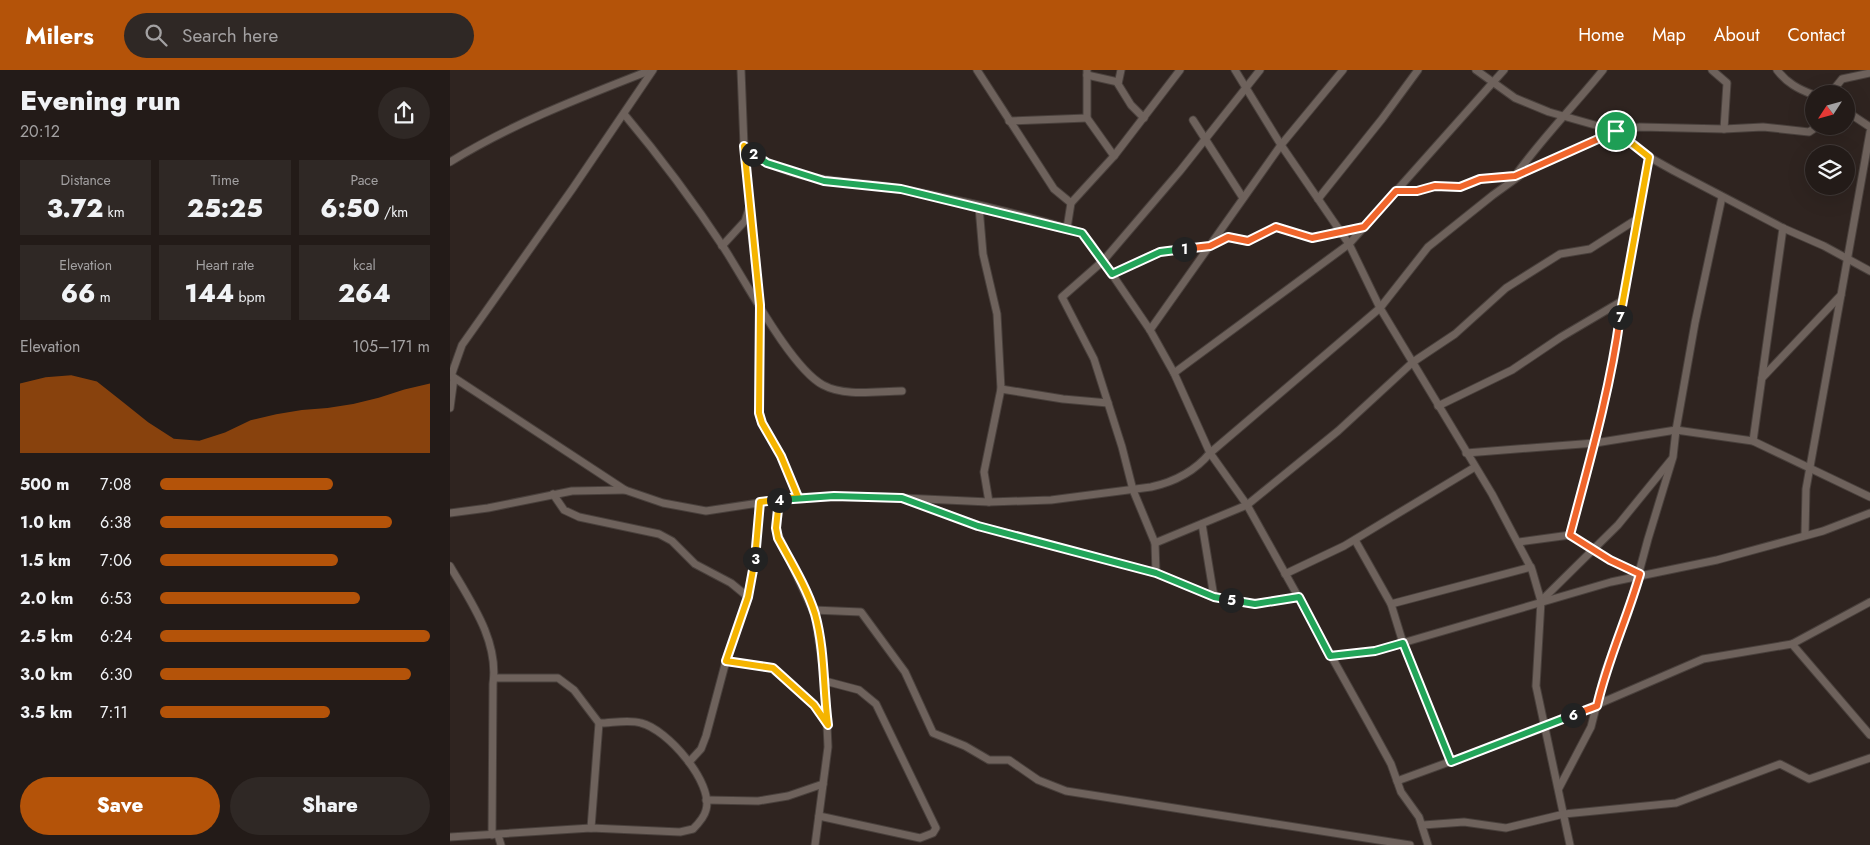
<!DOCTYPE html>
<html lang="en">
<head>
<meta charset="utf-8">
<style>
  :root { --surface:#231b18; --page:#2f2825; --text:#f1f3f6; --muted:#a3a1a2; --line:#403937; --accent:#b45309 }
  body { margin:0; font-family:Jost,sans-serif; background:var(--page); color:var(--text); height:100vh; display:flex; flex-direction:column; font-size:19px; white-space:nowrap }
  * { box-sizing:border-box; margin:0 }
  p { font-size:16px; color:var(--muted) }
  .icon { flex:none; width:28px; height:28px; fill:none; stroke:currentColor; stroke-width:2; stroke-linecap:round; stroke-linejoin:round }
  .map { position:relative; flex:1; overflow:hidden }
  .panel { display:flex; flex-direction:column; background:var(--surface); width:450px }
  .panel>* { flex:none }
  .needle { width:32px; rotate:234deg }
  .tools { position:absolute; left:1355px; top:15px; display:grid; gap:10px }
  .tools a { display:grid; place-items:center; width:50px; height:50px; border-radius:50%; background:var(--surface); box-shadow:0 5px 20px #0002,0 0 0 1px var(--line); font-size:25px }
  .pin { position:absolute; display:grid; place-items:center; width:42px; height:42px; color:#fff; margin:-21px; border:2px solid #fff; border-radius:50%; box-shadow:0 1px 5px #0007 }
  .km { position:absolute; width:25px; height:25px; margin:-12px; border-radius:50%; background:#222; color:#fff; font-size:14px; line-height:25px; text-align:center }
  .round { display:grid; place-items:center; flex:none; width:52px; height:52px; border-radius:26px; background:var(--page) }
  .summary { display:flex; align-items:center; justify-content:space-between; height:85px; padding:0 20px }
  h1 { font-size:28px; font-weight:800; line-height:38px }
  .metrics { display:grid; grid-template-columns:repeat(3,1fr); gap:8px; height:85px; padding:5px 20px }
  .metrics div { display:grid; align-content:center; border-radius:0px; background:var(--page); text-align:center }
  .metrics b { font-size:25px; font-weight:800 }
  .metrics small { font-size:14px; font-weight:400 }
  .metrics p { font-size:14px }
  .chart { height:140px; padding:10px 20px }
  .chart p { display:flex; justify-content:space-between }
  .chart svg { width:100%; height:90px; margin-top:5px; fill:var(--accent); opacity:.7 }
  .primary-button { display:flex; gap:10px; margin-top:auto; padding:10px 20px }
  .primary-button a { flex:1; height:58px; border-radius:30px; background:var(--accent); color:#fff; font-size:20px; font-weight:800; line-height:58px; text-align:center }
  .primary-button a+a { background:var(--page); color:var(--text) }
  ul { padding:0 20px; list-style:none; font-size:16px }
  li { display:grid; grid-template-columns:80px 60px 1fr; align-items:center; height:38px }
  li i { height:12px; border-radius:6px; background:var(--accent) }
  header { display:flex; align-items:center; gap:30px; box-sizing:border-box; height:70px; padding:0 25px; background:var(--accent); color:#fff }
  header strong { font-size:24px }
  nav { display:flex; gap:28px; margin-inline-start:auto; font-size:18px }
  .search { width:350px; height:45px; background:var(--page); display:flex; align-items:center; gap:12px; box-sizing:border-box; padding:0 18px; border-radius:28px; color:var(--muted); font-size:19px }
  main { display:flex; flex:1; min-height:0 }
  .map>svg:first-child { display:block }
</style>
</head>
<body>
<header>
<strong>Milers</strong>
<div class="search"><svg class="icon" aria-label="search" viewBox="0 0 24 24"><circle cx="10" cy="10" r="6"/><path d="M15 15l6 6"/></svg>Search here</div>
<nav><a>Home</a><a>Map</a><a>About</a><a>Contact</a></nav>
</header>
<main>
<section class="panel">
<div class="summary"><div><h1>Evening run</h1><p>20:12</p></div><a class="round"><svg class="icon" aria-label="share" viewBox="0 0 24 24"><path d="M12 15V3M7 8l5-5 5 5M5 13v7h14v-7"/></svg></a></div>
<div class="metrics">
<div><p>Distance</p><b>3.72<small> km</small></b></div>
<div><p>Time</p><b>25:25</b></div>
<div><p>Pace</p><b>6:50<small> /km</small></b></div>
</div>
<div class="metrics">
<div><p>Elevation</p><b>66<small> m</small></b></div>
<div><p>Heart rate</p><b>144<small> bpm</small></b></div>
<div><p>kcal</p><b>264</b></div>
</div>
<div class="chart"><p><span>Elevation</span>105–171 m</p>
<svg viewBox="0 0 160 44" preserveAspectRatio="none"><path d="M0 44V10L10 7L20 6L30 9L40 19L50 29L60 37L70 38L80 34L90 28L100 25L110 23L120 22L130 20L140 17L150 13L160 10V44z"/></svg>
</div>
<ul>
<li><b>500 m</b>7:08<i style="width:64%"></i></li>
<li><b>1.0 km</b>6:38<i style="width:86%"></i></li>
<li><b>1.5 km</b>7:06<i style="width:66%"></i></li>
<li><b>2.0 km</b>6:53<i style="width:74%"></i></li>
<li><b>2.5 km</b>6:24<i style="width:100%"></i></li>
<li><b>3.0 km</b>6:30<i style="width:93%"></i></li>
<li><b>3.5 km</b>7:11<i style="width:63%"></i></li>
</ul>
<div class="primary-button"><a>Save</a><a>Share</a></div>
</section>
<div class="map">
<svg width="1420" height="775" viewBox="0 0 1420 775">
  <rect width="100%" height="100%" fill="#2f2420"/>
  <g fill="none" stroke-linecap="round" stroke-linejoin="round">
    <defs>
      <g id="street">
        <path d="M291 0 294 76C342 117 396 108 453 119 512 131 574 144 632 163L642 175 700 260 724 303 760 383 797 435 918 652 941 694 951 722 969 747 978 775"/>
        <polyline points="527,0 604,119 621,133"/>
        <polyline points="637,0 637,48 664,86"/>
        <polyline points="671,0 668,14 681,35 694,48"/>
        <polyline points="785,0 831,75 899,174 930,238 1042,424 1082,500 1091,531 1086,616 1120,775"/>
        <polyline points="1026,0 1065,28 1099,42 1166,61 1199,87 1224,101 1333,158 1374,176 1420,201"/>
        <polyline points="1262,0 1277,13 1274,59"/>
        <path d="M1327 0C1337 13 1348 19 1364 25"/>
        <polyline points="637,5 668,12"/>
        <polyline points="1380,24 1392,9 1420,3"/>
        <polyline points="1396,41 1420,57"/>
        <path d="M174 44C210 87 243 131 274 178 296 212 341 298 373 315 395 327 428 321 452 321"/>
        <polyline points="743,50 793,128"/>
        <polyline points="559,51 637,48"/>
        <path d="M0 92C63 53 132 27 201 0"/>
        <path d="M1065 106C1092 68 1124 36 1153 0"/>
        <polyline points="945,121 967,121 985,116 1010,117 1030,109 1068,105"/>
        <polyline points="868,129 932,49 968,0"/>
        <polyline points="529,137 533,184 547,244 551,319 534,402 539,432"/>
        <polyline points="299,139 310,235 309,343 312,353 331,386 348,427"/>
        <polyline points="617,158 621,133 664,86 730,0"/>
        <polyline points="272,176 295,151 300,136 294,76"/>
        <polyline points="662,204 709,182 759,176 778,167 798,171 826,157 862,168 913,157"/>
        <polyline points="700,260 831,75 893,0"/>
        <polyline points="724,303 899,174 1054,0"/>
        <path d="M0 305 175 420 213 433 256 441 348 427H431L539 432 601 430 701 417C724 412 745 401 760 383L930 238 978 177 1043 125 1075 102 1166 61 1190 57 1274 59 1313 57 1359 62 1368 56"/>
        <polyline points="1,306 12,275 123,118 203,0"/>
        <polyline points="1312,308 1391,225 1420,62"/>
        <polyline points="551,319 613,329 658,333"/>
        <polyline points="988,336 1062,300 1111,267 1172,231"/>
        <polyline points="0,338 4,308"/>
        <polyline points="1303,371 1333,158"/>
        <polyline points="1016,383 1145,373 1226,360 1303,371 1420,427"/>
        <polyline points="103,424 114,440 129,447 209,464 222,471 245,494 281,513 298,527"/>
        <polyline points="328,430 326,458 329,467 365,545 375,611 378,677 365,775"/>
        <polyline points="461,431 529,456 706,503 764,527 805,534 849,527"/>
        <polyline points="0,443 38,438 122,421 175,420"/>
        <polyline points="752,454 764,527"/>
        <polyline points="1355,464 1356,419 1391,225"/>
        <polyline points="1120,465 1145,373 1166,280 1172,231 1199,87"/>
        <polyline points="905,470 941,534 1081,497"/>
        <polyline points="1069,472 1120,465 1160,490 1190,504"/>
        <polyline points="705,473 797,435 888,361 963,292 1005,264 1056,218 1110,184 1140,179 1187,149"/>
        <path d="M0 496C21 532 49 571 43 614L42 765"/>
        <polyline points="706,503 705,473 683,420 672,377 644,289 612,227 653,191 730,101 810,0"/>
        <polyline points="835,504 894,476 1025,397"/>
        <polyline points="1093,529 1168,455 1221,390"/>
        <polyline points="941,534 953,573 1001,691"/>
        <polyline points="363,540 411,542 455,602 483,663 515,676 539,690 559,690 588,710 616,721 960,775"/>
        <polyline points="1342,574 1420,665"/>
        <polyline points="880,586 925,581 1161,512 1267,490 1373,461 1420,443"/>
        <polyline points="276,591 323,598 364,635 376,652"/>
        <polyline points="44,608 108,608 124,620 149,653 141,758"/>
        <polyline points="239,692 251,679 256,666 276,591 298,527 305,486 310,432"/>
        <polyline points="947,711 1095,657 1253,589 1342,574 1420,532"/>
        <polyline points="1109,718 1141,657 1155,602 1178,543 1198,469 1223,387 1226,360 1245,253 1272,127"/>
        <polyline points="256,730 308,731 338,726 373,714"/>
        <polyline points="369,746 470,768 483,763 486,758 426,634 409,620 375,611"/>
        <polyline points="973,755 1014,752 1056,758 1114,744 1226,733 1330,694 1359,709 1420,688"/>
        <polyline points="48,765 51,775"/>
        <path d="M0 767 141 758 230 762 243 759C248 754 254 748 256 740 264 713 217 659 191 653 179 649 162 653 149 653"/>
      </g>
    </defs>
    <use href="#street" stroke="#49403c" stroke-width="9"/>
    <use href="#street" stroke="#6e625c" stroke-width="7"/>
  </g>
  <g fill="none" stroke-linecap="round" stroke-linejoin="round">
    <defs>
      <polyline id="split-1" points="734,179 760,176 778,167 798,171 826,157 862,168 914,157 946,121 967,121 985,116 1010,117 1030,109 1065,106 1166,61"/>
      <polyline id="split-2" points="303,84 317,93 374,111 451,119 632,163 662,204 710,182 734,179"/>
      <polyline id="split-3" points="303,84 294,76 310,235 309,343 312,353 331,386 348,427 310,432 305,489"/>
      <path id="split-4" d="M305 489 298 527 276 591 323 598 364 635 378 655C373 618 375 580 365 544 357 518 341 492 328 468L326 458 329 430"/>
      <polyline id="split-5" points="329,430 384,426 452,428 528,456 706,503 764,527 781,530"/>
      <polyline id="split-6" points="781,530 805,534 849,527 880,586 925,581 953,573 1001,692 1123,645"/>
      <path id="split-7" d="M1123 645 1147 636C1157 591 1177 549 1190 504L1160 490 1120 465C1139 393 1160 321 1170 247"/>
      <polyline id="split-8" points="1166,61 1199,87 1170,247"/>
    </defs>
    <use href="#split-1" stroke="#fff" stroke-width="10"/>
    <use href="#split-2" stroke="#fff" stroke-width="10"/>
    <use href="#split-3" stroke="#fff" stroke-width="10"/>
    <use href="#split-4" stroke="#fff" stroke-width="10"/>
    <use href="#split-5" stroke="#fff" stroke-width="10"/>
    <use href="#split-6" stroke="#fff" stroke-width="10"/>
    <use href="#split-7" stroke="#fff" stroke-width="10"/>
    <use href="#split-8" stroke="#fff" stroke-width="10"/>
    <use href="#split-1" stroke="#f0652b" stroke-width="6"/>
    <use href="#split-2" stroke="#22a559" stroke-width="6"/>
    <use href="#split-3" stroke="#f5b400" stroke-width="6"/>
    <use href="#split-4" stroke="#f5b400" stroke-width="6"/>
    <use href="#split-5" stroke="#22a559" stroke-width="6"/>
    <use href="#split-6" stroke="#22a559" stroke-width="6"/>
    <use href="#split-7" stroke="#f0652b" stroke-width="6"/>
    <use href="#split-8" stroke="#f5b400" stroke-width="6"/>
  </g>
</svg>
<div class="tools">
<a><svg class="needle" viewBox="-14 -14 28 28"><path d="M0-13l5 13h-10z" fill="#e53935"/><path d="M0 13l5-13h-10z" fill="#a3a1a2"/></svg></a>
<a><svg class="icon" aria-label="layers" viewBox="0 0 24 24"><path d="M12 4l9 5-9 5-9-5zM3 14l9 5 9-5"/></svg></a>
</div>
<div class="pin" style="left:1166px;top:61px;background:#1e9e55"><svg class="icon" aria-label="arrive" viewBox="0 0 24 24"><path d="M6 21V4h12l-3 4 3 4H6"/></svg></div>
<b class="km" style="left:734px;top:179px">1</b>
<b class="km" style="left:303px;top:84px">2</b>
<b class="km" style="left:305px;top:489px">3</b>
<b class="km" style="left:329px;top:430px">4</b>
<b class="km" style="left:781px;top:530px">5</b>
<b class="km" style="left:1123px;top:645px">6</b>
<b class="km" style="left:1170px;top:247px">7</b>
</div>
</main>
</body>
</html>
